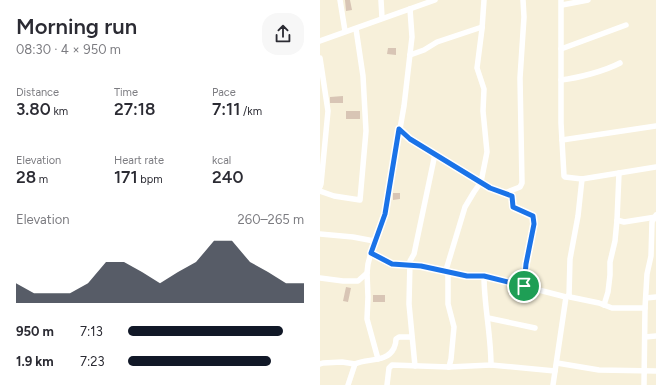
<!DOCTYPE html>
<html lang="en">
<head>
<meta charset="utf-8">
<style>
  :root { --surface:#fff; --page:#f7f7f7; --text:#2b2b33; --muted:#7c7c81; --accent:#111827 }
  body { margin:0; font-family:Figtree,sans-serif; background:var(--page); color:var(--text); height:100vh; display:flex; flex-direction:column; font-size:15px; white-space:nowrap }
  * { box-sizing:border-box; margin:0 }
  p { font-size:13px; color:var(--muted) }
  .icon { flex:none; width:22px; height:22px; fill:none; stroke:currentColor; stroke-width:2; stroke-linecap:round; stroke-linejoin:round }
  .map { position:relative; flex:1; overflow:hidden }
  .side { display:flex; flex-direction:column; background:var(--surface); width:320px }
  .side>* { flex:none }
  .pin { position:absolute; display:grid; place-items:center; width:34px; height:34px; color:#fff; margin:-17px; border:2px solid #fff; border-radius:50%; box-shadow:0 1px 4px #0007 }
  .round { display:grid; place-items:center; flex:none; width:42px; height:42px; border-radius:16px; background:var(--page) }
  .summary { display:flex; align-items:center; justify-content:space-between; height:68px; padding:0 16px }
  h1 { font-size:22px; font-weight:600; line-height:30px }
  .stats { display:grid; grid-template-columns:repeat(3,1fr); gap:6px; height:68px; padding:4px 16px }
  .stats div { display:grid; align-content:center }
  .stats b { font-size:17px; font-weight:600 }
  .stats small { font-size:11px; font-weight:400 }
  .stats p { font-size:11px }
  .chart { height:112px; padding:8px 16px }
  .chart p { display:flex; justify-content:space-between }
  .chart svg { width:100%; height:72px; margin-top:4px; fill:var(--accent); opacity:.7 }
  ul { padding:0 16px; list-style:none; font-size:13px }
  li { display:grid; grid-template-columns:64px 48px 1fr; align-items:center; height:30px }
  li i { height:10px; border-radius:5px; background:var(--accent) }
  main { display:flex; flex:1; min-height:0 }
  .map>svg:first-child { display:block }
</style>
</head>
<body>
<main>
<section class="side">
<div class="summary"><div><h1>Morning run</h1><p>08:30 · 4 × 950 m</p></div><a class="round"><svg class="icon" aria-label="share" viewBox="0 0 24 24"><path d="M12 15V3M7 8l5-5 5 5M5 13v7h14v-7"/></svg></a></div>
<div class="stats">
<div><p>Distance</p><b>3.80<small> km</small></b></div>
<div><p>Time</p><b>27:18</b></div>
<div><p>Pace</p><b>7:11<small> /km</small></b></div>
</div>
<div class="stats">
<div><p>Elevation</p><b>28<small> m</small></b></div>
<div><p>Heart rate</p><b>171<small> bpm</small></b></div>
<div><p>kcal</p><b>240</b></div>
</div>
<div class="chart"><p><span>Elevation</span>260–265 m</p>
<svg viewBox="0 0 160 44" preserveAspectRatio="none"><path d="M0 44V32L10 38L20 38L30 38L40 32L50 19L60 19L70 25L80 32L90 25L100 19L110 6L120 6L130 19L140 25L150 32L160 32V44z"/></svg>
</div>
<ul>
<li><b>950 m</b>7:13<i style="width:88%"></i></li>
<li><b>1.9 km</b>7:23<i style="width:81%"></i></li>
</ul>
</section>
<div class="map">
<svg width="336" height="385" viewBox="0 0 336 385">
  <rect width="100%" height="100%" fill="#f7f0da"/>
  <g fill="#d8c5b5">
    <polygon points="25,0 30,0 32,10 26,11"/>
    <polygon points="68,48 76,48 76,55 67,54"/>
    <polygon points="23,96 23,103 10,103 10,97"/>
    <rect x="26" y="111" width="14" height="8"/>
    <polygon points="73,193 80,193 80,199 73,200"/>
    <polygon points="26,287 31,288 28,302 23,301"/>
    <rect x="53" y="295" width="12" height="7"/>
  </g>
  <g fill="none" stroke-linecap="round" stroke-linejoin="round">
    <g stroke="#fff" stroke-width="5.5">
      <polyline points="20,0 25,31"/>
      <polyline points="61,0 62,18"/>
      <polyline points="241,0 241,123 244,176 245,177 262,179 336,167"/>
      <polyline points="242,5 268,0"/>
      <polyline points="0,41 115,0"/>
      <polyline points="241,49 306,25"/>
      <polyline points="90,55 104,50 117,42 162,27"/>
      <polyline points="0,58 8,111 1,184 0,187"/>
      <path d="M241 80C258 78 285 71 300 63"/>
      <polyline points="79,129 90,139 170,188 192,196 193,207 213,216 214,224 207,264 204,286"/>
      <polyline points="242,140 336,126"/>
      <polyline points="299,173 297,220 304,222 336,217"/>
      <polyline points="262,179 258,216 250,259 249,296 250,297 279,303 292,308 325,308"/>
      <polyline points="0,191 14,196 40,200 46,131 43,76 36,29"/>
      <polyline points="185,193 200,187 202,183 200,78 204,17 203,0"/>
      <polyline points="0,234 33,237 54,241 48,264 47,273 48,297 47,319 58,359"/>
      <polyline points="54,241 65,214 84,106 92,37 90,9"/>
      <polyline points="51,253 72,264 101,266 147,275 164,276 246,297"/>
      <polyline points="126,270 145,207 154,192 161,182 167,152 163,111 164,89 157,68 162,29 164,0"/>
      <polyline points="0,278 23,281 38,281 47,273"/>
      <polyline points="326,298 336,297"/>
      <polyline points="284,305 288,292 290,275 290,262 295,241 297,220"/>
      <polyline points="168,318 215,328"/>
      <polyline points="325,337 336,336"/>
      <polyline points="237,363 279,370 336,371"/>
      <polyline points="0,364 3,363 22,362 35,364"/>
      <polyline points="171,365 235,371"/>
      <polyline points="95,366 89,304 90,261 94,254 115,154"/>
      <path d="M129 367 171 365C171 335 164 305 164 276"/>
      <path d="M28 385 35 364C47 358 67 363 74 348 75 346 76 342 76 339L79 337H91"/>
      <polyline points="67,385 69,368 72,365 129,367 131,359 134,327 128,304 128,271"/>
      <polyline points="233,385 246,297 249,295"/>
      <polyline points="324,385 325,308 327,274 331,256 332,222 336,215"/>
    </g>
  </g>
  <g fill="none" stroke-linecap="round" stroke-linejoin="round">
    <defs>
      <polygon id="route" points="79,129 90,139 170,188 192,196 193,207 213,216 214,224 206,264 204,286 164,276 147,276 101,266 72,264 51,253 65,214"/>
    </defs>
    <use href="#route" stroke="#fff" stroke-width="8"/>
    <use href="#route" stroke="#1a73e8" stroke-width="5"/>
  </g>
</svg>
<div class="pin" style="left:204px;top:286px;background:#1e9e55"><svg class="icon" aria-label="arrive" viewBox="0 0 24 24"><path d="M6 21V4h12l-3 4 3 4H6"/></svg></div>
</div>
</main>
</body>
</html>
